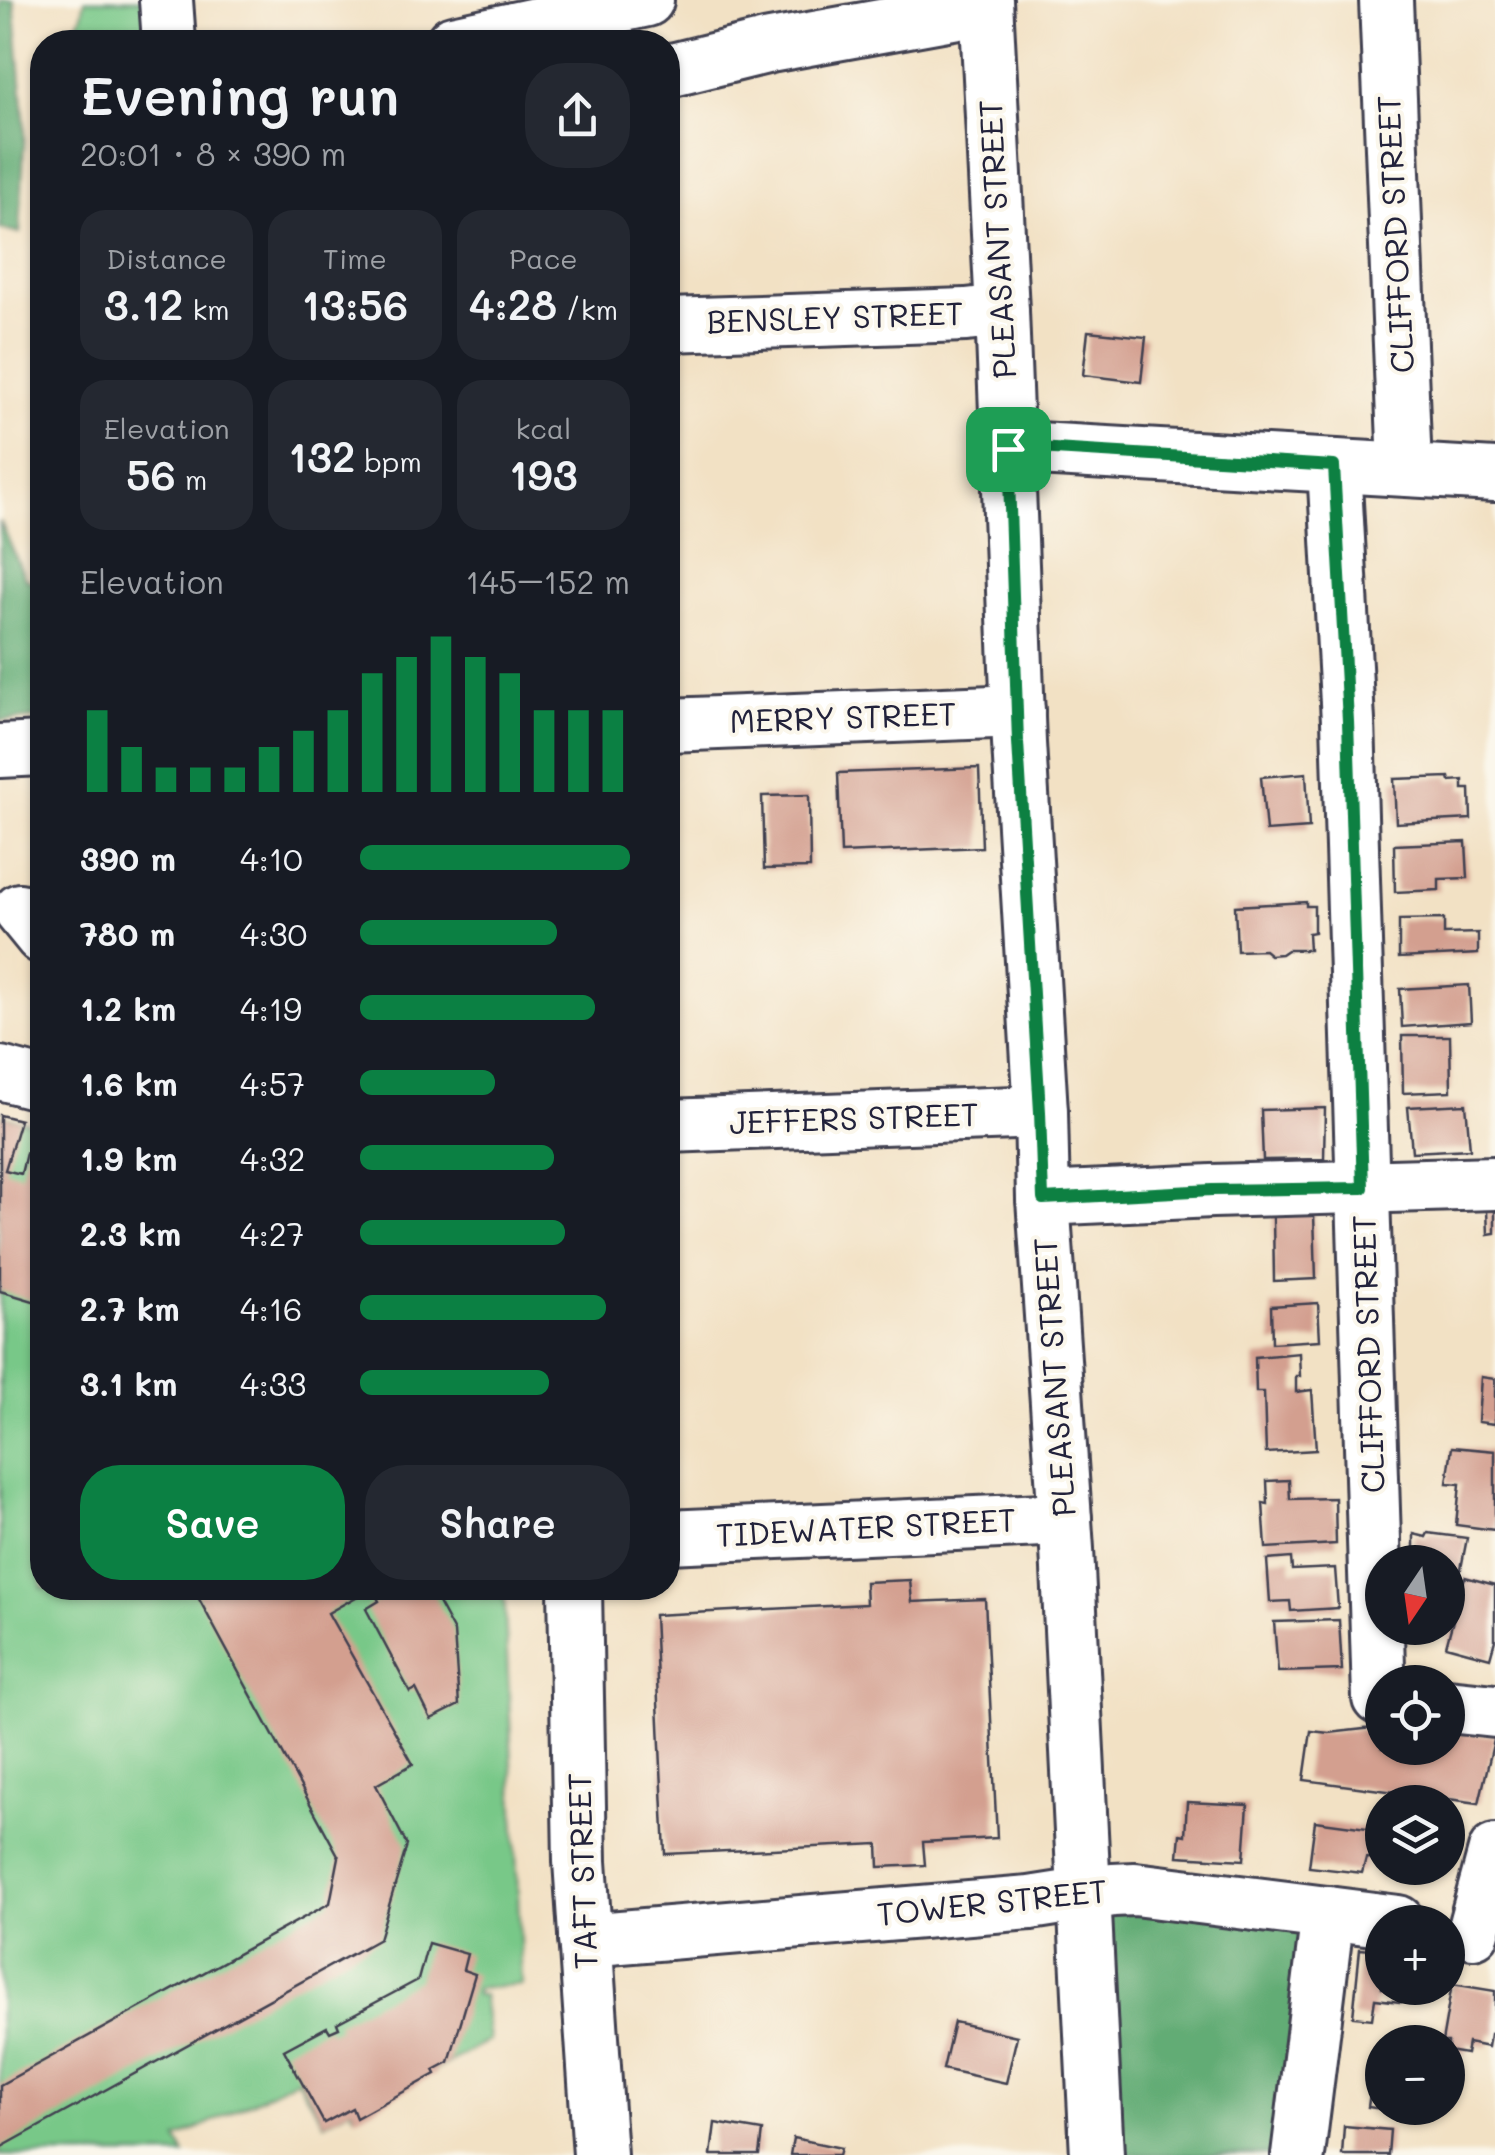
<!DOCTYPE html>
<html lang="en">
<head>
<meta charset="utf-8">
<style>
  :root { --surface:#171b24; --page:#242831; --text:#f1f3f6; --muted:#9ea1a6; --accent:#0b8043 }
  body { margin:0; font-family:Mali,sans-serif; background:var(--page); color:var(--text); height:100vh; display:flex; flex-direction:column; font-size:38px; white-space:nowrap }
  * { box-sizing:border-box; margin:0 }
  p { font-size:32px; color:var(--muted) }
  .icon { flex:none; width:55px; height:55px; fill:none; stroke:currentColor; stroke-width:2; stroke-linecap:round; stroke-linejoin:round }
  .map { position:relative; flex:1; overflow:hidden }
  .panel { position:absolute; left:30px; top:30px; width:650px; height:1570px; display:flex; flex-direction:column; background:var(--surface); border-radius:40px; box-shadow:0 2px 8px #0004 }
  .panel>* { flex:none }
  .needle { width:65px; rotate:193deg }
  .tools { position:absolute; left:1365px; top:1545px; display:grid; gap:20px }
  .tools a { display:grid; place-items:center; width:100px; height:100px; border-radius:50%; background:var(--surface); box-shadow:0 2px 8px #0004; font-size:50px }
  .pin { position:absolute; display:grid; place-items:center; width:85px; height:85px; color:#fff; margin:-42px; border-radius:20px; box-shadow:0 5px 15px #0006 }
  .round { display:grid; place-items:center; flex:none; width:105px; height:105px; border-radius:40px; background:var(--page) }
  .summary { display:flex; align-items:center; justify-content:space-between; height:170px; padding:0 50px }
  h1 { font-size:55px; font-weight:600; line-height:75px }
  .figures { display:grid; grid-template-columns:repeat(3,1fr); gap:15px; height:170px; padding:10px 50px }
  .figures div { display:grid; align-content:center; border-radius:25px; background:var(--page); text-align:center }
  .figures b { font-size:42px; font-weight:600 }
  .figures small { font-size:28px; font-weight:400 }
  .figures p { font-size:28px }
  .chart { height:280px; padding:20px 50px }
  .chart p { display:flex; justify-content:space-between }
  .chart svg { width:100%; height:180px; margin-top:10px; stroke:var(--accent); stroke-width:6 }
  .primary-button { display:flex; gap:20px; margin-top:auto; padding:20px 50px }
  .primary-button a { flex:1; height:115px; border-radius:40px; background:var(--accent); color:#fff; font-size:40px; font-weight:600; line-height:115px; text-align:center }
  .primary-button a+a { background:var(--page); color:var(--text) }
  ul { padding:0 50px; list-style:none; font-size:32px }
  li { display:grid; grid-template-columns:160px 120px 1fr; align-items:center; height:75px }
  li i { height:25px; border-radius:12px; background:var(--accent) }
  .map>svg:first-child { display:block }
</style>
</head>
<body>
<div class="map">
<svg width="1495" height="2155" viewBox="0 0 1495 2155">
  <rect width="100%" height="100%" fill="#fbf7ec"/>
  <filter id="ink" filterUnits="userSpaceOnUse"><feTurbulence type="fractalNoise" baseFrequency=".01" numOctaves="2"/><feDisplacementMap in="SourceGraphic" scale="20" xChannelSelector="R" yChannelSelector="G"/><feConvolveMatrix kernelMatrix="1 2 1 2 8 2 1 2 1" color-interpolation-filters="sRGB"/></filter>
  <filter id="wash" filterUnits="userSpaceOnUse"><feTurbulence type="fractalNoise" baseFrequency=".0048" numOctaves="4" result="noise"/><feDisplacementMap in="SourceGraphic" scale="40" xChannelSelector="R" yChannelSelector="G"/><feGaussianBlur stdDeviation="2.25" result="paint"/><feColorMatrix in="noise" values="0 0 0 0 0 0 0 0 0 0 0 0 0 0 0 0 0 1.4 0 .05"/><feComposite in="paint" operator="in"/></filter>
  <g filter="url(#wash)">
    <rect width="100%" height="100%" fill="#f2e1c4"/>
    <g fill="#78c888" stroke="#4d7562" stroke-width="2.5">
      <polygon points="85,0 150,0 154,42 70,42 82,14"/>
      <polygon points="0,1115 35,1124 26,1153 42,1158 42,1588 504,1589 522,1985 475,1989 476,1995 483,1995 489,2040 354,2114 351,2108 324,2123 297,2079 177,2139 185,2155 0,2155"/>
    </g>
    <g fill="#62ac74" stroke="#426758" stroke-width="2.5">
      <polygon points="0,0 14,0 25,127 20,233 0,229"/>
      <polygon points="0,521 25,578 42,587 42,718 0,721"/>
      <polygon points="1102,1884 1302,1907 1294,2155 1088,2155"/>
    </g>
    <g id="blocks">
      <g fill="#d39f8f">
        <polygon points="1088,331 1146,337 1141,382 1083,375"/>
        <polygon points="979,768 982,847 841,853 838,773"/>
        <polygon points="1306,773 1309,828 1266,831 1261,777"/>
        <polygon points="1449,777 1450,781 1463,780 1463,789 1470,789 1471,819 1396,823 1394,779"/>
        <polygon points="809,795 810,868 764,869 762,796"/>
        <polygon points="1466,842 1468,878 1439,879 1439,890 1395,892 1394,845"/>
        <polygon points="1306,902 1306,906 1314,906 1314,932 1308,933 1309,950 1287,950 1281,954 1270,955 1264,950 1237,951 1235,906"/>
        <polygon points="1444,919 1444,934 1478,933 1478,954 1399,958 1399,920"/>
        <polygon points="1469,985 1471,1022 1402,1027 1400,989"/>
        <polygon points="1402,1036 1450,1036 1451,1091 1403,1093"/>
        <polygon points="1466,1104 1470,1149 1412,1152 1408,1107"/>
        <polygon points="1325,1108 1324,1159 1263,1160 1261,1110"/>
        <polygon points="0,1115 20,1120 5,1170 21,1174 26,1153 42,1158 42,1201 34,1230 42,1232 42,1309 40,1303 0,1291"/>
        <polygon points="1495,1209 1495,1233 1488,1234 1487,1210"/>
        <polygon points="1314,1214 1316,1279 1274,1281 1273,1215"/>
        <polygon points="1318,1303 1320,1340 1272,1343 1271,1306"/>
        <polygon points="1299,1353 1300,1376 1296,1376 1296,1392 1312,1390 1316,1450 1266,1453 1264,1392 1256,1392 1255,1357"/>
        <polygon points="1481,1377 1495,1379 1495,1424 1478,1422"/>
        <polygon points="1452,1447 1495,1451 1495,1530 1456,1525 1460,1484 1447,1483"/>
        <polygon points="1289,1480 1290,1499 1335,1498 1336,1544 1266,1548 1263,1503 1268,1504 1267,1481"/>
        <polygon points="1428,1533 1467,1538 1459,1579 1448,1578 1448,1562 1417,1562 1419,1550 1414,1549 1414,1534 1426,1537"/>
        <polygon points="1291,1558 1292,1570 1335,1568 1338,1608 1291,1611 1290,1601 1270,1602 1267,1560"/>
        <polygon points="1465,1577 1495,1585 1495,1640 1490,1658 1446,1646"/>
        <polygon points="910,1580 912,1602 985,1599 997,1838 923,1842 925,1865 879,1867 878,1844 665,1854 654,1615 866,1604 865,1582"/>
        <polygon points="193,1588 430,1588 454,1632 459,1705 431,1719 416,1689 410,1692 366,1609 379,1601 372,1588 328,1613 413,1764 376,1785 407,1845 379,1939 0,2148 0,2085 330,1903 339,1857"/>
        <polygon points="1339,1620 1342,1670 1278,1672 1274,1622"/>
        <polygon points="1382,1727 1382,1748 1448,1748 1448,1732 1495,1736 1479,1803 1304,1780 1311,1731 1329,1733"/>
        <polygon points="1187,1802 1248,1805 1244,1860 1178,1856 1180,1834 1185,1835"/>
        <polygon points="1315,1821 1382,1830 1382,1859 1366,1858 1362,1873 1309,1867"/>
        <polygon points="428,1943 467,1954 463,1970 475,1974 449,2062 434,2070 436,2074 356,2118 352,2108 324,2123 284,2050 327,2027 330,2032 339,2028 337,2023 418,1980"/>
        <polygon points="1360,1949 1382,1951 1382,1988 1403,1988 1401,2002 1375,1999 1372,2019 1353,2017"/>
        <polygon points="1452,1984 1495,1991 1495,2035 1490,2034 1488,2047 1468,2043 1466,2054 1448,2051 1448,2042 1442,2042"/>
        <polygon points="954,2022 1017,2036 1006,2083 943,2069"/>
        <polygon points="1374,2066 1382,2067 1382,2109 1368,2107"/>
        <polygon points="1388,2108 1412,2108 1411,2113 1388,2110"/>
        <polygon points="715,2123 762,2131 759,2155 711,2155"/>
        <polygon points="1344,2126 1390,2130 1388,2155 1342,2155"/>
        <polygon points="793,2138 841,2148 839,2155 790,2155"/>
      </g>
    </g>
  </g>
  <g filter="url(#ink)">
    <use href="#blocks" fill-opacity="0" stroke="#413f50" stroke-width="2.5"/>
    <g fill="none" stroke-linecap="round" stroke-linejoin="round">
      <defs>
        <g id="minor">
          <polyline points="166,0 169,42"/>
          <polyline points="986,0 1002,311 1019,743 1041,1112 1043,1199 1067,1549 1097,2155"/>
          <polyline points="1386,0 1405,468"/>
          <polyline points="453,42 647,0"/>
          <polyline points="668,71 770,46 986,7"/>
          <polyline points="668,325 966,315 1002,311"/>
          <polyline points="1008,449 1037,449 1495,475"/>
          <polyline points="1334,466 1348,721 1379,1698 1382,1699"/>
          <polyline points="668,725 1018,711"/>
          <polyline points="0,751 42,749"/>
          <polyline points="20,910 42,937"/>
          <polyline points="0,1073 42,1084"/>
          <polyline points="668,1126 1041,1112"/>
          <polyline points="1043,1199 1212,1191 1495,1183"/>
          <polyline points="668,1537 1065,1519"/>
          <polyline points="575,1588 580,1861 600,2155"/>
          <polyline points="1448,1706 1495,1711"/>
          <polyline points="1473,1932 1495,1851"/>
          <polyline points="585,1940 1030,1903 1113,1890 1135,1889 1398,1922"/>
          <polyline points="1298,2155 1328,1913"/>
        </g>
      </defs>
      <use href="#minor" stroke="#413f50" stroke-width="58"/>
      <use href="#minor" stroke="#fff" stroke-width="52"/>
    </g>
  </g>
  <g fill="none" stroke-linecap="round" stroke-linejoin="round" filter="url(#ink)">
    <defs>
      <polygon id="route" points="1038,448 1334,466 1348,721 1363,1188 1212,1190 1043,1199 1040,1112 1018,742 1008,449"/>
    </defs>
    <use href="#route" stroke="#fff" stroke-width="20"/>
    <use href="#route" stroke="#0b8043" stroke-width="12"/>
  </g>
  <g text-anchor="middle" stroke-width="8" stroke-linejoin="round" paint-order="stroke">
    <g font-size="32" fill="#22223b" stroke="#fbf7ec">
      <text transform="translate(1396 234) rotate(-93)" y="11">CLIFFORD STREET</text>
      <text transform="translate(998 239) rotate(-93)" y="11">PLEASANT STREET</text>
      <text transform="translate(835 318) rotate(-2)" y="11">BENSLEY STREET</text>
      <text transform="translate(843 718) rotate(-2)" y="11">MERRY STREET</text>
      <text transform="translate(854 1119) rotate(-2)" y="11">JEFFERS STREET</text>
      <text transform="translate(1369 1354) rotate(-92)" y="11">CLIFFORD STREET</text>
      <text transform="translate(1055 1377) rotate(-94)" y="11">PLEASANT STREET</text>
      <text transform="translate(866 1528) rotate(-3)" y="11">TIDEWATER STREET</text>
      <text transform="translate(583 1871) rotate(-92)" y="11">TAFT STREET</text>
      <text transform="translate(992 1903) rotate(-6)" y="11">TOWER STREET</text>
    </g>
  </g>
</svg>
<div class="tools">
<a><svg class="needle" viewBox="-14 -14 28 28"><path d="M0-13l5 13h-10z" fill="#e53935"/><path d="M0 13l5-13h-10z" fill="#9ea1a6"/></svg></a>
<a><svg class="icon" aria-label="locate" viewBox="0 0 24 24"><circle cx="12" cy="12" r="6"/><path d="M12 2v4M12 18v4M2 12h4M18 12h4"/></svg></a>
<a><svg class="icon" aria-label="layers" viewBox="0 0 24 24"><path d="M12 4l9 5-9 5-9-5zM3 14l9 5 9-5"/></svg></a>
<a>+</a>
<a>−</a>
</div>
<div class="pin" style="left:1008px;top:449px;background:#1e9e55"><svg class="icon" aria-label="arrive" viewBox="0 0 24 24"><path d="M6 21V4h12l-3 4 3 4H6"/></svg></div>
<section class="panel">
<div class="summary"><div><h1>Evening run</h1><p>20:01 · 8 × 390 m</p></div><a class="round"><svg class="icon" aria-label="share" viewBox="0 0 24 24"><path d="M12 15V3M7 8l5-5 5 5M5 13v7h14v-7"/></svg></a></div>
<div class="figures">
<div><p>Distance</p><b>3.12<small> km</small></b></div>
<div><p>Time</p><b>13:56</b></div>
<div><p>Pace</p><b>4:28<small> /km</small></b></div>
</div>
<div class="figures">
<div><p>Elevation</p><b>56<small> m</small></b></div>
<div><b>132<small> bpm</small></b></div>
<div><p>kcal</p><b>193</b></div>
</div>
<div class="chart"><p><span>Elevation</span>145–152 m</p>
<svg viewBox="0 0 160 44" preserveAspectRatio="none"><path d="M5 44V24M15 44V33M25 44V38M35 44V38M45 44V38M55 44V33M65 44V29M75 44V24M85 44V15M95 44V11M105 44V6M115 44V11M125 44V15M135 44V24M145 44V24M155 44V24"/></svg>
</div>
<ul>
<li><b>390 m</b>4:10<i style="width:100%"></i></li>
<li><b>780 m</b>4:30<i style="width:73%"></i></li>
<li><b>1.2 km</b>4:19<i style="width:87%"></i></li>
<li><b>1.6 km</b>4:57<i style="width:50%"></i></li>
<li><b>1.9 km</b>4:32<i style="width:72%"></i></li>
<li><b>2.3 km</b>4:27<i style="width:76%"></i></li>
<li><b>2.7 km</b>4:16<i style="width:91%"></i></li>
<li><b>3.1 km</b>4:33<i style="width:70%"></i></li>
</ul>
<div class="primary-button"><a>Save</a><a>Share</a></div>
</section>
</div>
</body>
</html>
